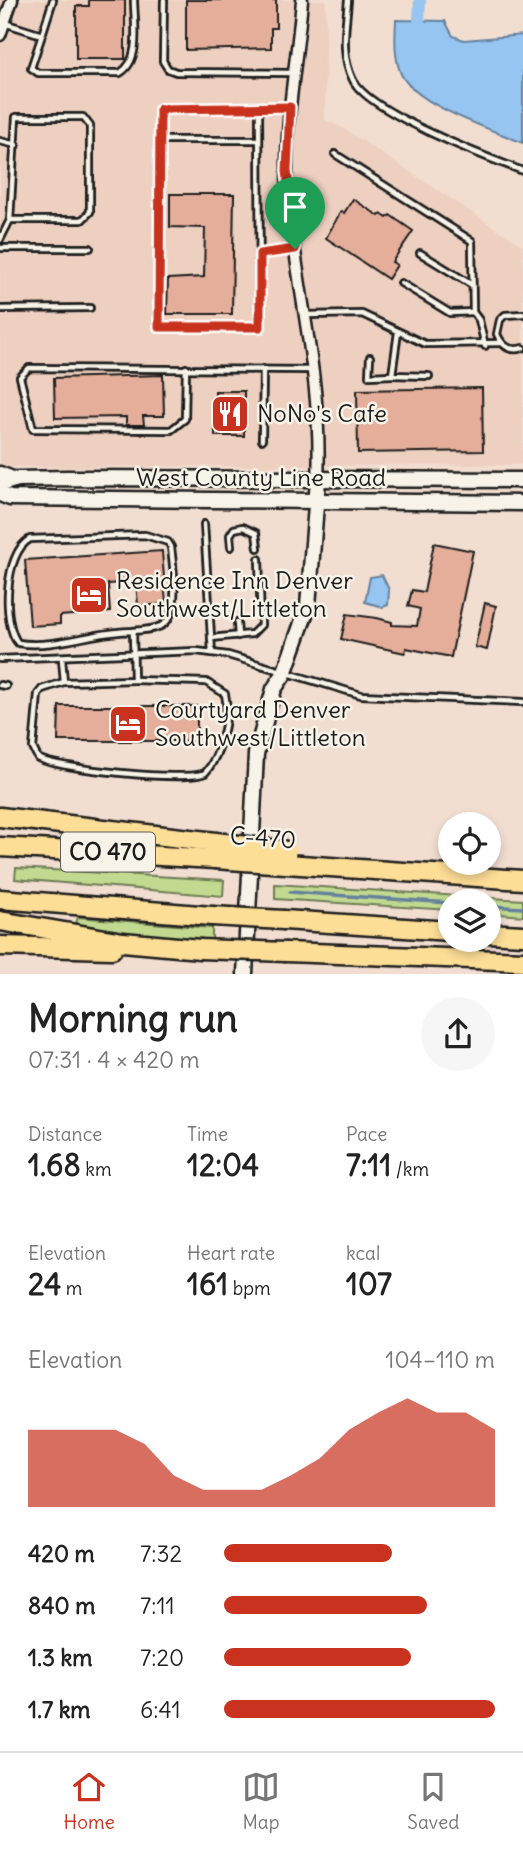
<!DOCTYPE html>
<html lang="en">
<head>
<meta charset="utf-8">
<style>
  :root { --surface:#fff; --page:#f6f6f6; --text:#222; --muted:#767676; --line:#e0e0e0; --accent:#c8321e }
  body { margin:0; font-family:Delius,sans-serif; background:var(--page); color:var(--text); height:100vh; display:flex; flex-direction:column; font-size:26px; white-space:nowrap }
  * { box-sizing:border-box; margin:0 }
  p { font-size:23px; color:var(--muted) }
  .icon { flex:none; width:38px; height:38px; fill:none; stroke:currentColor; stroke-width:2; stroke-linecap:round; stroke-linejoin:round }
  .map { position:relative; height:974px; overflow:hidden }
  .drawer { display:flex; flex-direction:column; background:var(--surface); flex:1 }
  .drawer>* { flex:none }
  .fabs { position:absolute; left:438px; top:812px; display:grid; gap:14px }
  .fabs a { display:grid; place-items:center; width:63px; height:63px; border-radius:50%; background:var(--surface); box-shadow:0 4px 10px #0003; font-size:35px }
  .pin { position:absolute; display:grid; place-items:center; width:60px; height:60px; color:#fff; margin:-72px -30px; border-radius:50% 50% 50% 0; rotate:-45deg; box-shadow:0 0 7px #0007 }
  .pin .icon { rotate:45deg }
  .round { display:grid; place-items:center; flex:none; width:74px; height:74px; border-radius:37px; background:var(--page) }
  .overview { display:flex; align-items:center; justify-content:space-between; height:119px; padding:0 28px }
  h1 { font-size:38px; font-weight:800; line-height:52px }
  .figures { display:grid; grid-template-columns:repeat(3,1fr); gap:10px; height:119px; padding:7px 28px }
  .figures div { display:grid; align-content:center }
  .figures b { font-size:30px; font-weight:800 }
  .figures small { font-size:19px; font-weight:400 }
  .figures p { font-size:19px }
  .chart { height:196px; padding:14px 28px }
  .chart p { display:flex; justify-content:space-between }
  .chart svg { width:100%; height:126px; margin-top:7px; fill:var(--accent); opacity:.7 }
  ul { padding:0 28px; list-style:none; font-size:23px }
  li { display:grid; grid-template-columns:112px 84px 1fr; align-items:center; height:52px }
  li i { height:18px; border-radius:9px; background:var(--accent) }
  .dock { display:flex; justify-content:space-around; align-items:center; height:98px; border-top:2px solid var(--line); background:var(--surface); font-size:19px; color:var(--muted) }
  .dock a { display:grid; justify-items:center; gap:4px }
  .dock .on { color:var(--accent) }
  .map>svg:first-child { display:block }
</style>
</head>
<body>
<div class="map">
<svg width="523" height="974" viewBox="0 0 523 974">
  <rect width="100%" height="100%" fill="#f2ded1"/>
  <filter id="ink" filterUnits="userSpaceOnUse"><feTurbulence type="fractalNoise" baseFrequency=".0143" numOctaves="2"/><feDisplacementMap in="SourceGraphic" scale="14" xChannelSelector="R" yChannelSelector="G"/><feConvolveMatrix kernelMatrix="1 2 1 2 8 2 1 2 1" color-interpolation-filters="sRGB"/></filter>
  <g filter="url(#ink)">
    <polygon fill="#eed0c1" points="0,0 326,0 325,120 343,128 523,246 523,465 0,467"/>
    <g fill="#c1da90" stroke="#6e7b56" stroke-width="2">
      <polygon points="16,868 224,880 223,896 15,879"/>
      <polygon points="275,884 523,900 523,916 488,913 488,901 450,901 450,910 275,899"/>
      <polygon points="78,917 212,928 212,941 164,939 75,927"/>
    </g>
    <g fill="#96c5f1" stroke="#65819c" stroke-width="2">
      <path d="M396 20 445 21 453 36 464 40 523 35V143C491 129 417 106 401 74 394 57 395 37 396 20Z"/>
      <polygon points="382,575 389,590 388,605 383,607 365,602 370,577"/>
    </g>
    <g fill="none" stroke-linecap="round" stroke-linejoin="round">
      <g stroke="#65819c" stroke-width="3.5">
        <polyline points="290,892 450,903"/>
        <polyline points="488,906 523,908"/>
      </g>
      <polyline stroke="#96c5f1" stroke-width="12" points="419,20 420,0"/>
    </g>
    <g fill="#e5ae9b" stroke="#1c1c1c" stroke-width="2">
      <polygon points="89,0 125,0 125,59 76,59 76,6 89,6"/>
      <polygon points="186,0 276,0 276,28 271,28 271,48 186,50"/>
      <polygon points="170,194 234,194 232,314 167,314 168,279 204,277 205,228 170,227"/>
      <polygon points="353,199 379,216 381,214 387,218 390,215 413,231 392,262 397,265 388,279 326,238 341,211 344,213"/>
      <polygon points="163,375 164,416 143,416 144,425 126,425 126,417 55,418 54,378"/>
      <polygon points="482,388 483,451 358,453 357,390"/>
      <rect x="215" y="391" width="29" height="45"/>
      <polygon points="434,543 473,551 451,657 406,648 405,653 341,639 347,614 377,618 392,622 392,625 417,626 420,609 408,606 412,590 424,592"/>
      <polygon points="162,551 166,604 138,606 136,582 108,584 110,612 60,616 60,624 30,626 25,560"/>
      <polygon points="485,603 496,606 487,650 475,647"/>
      <polygon points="59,706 197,706 197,741 58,741"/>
    </g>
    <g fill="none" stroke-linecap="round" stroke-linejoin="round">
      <defs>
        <g id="lane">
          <polyline points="164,0 163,61 168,69 176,72 292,73"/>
          <path d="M348 0C346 27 340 54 353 80 368 112 488 158 523 171"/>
          <polyline points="4,23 42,35 53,0"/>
          <path d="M42 35 31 68 38 73H120C142 60 134 23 134 0"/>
          <polyline points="259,107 260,327 159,327 160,109 289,107"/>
          <polygon points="16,117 83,117 90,126 90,212 82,220 10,220"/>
          <polyline points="160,140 259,140"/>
          <polyline points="0,141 16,145"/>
          <polyline points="335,154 472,241 473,312 479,320 485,346"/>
          <polyline points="0,240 10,220"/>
          <polyline points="0,248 90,248"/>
          <polyline points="420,253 472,285"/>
          <polyline points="260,254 294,250"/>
          <polyline points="401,283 450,313 473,312"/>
          <polyline points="0,309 90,308"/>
          <path d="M523 314 505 315 500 320 497 334C502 346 510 352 523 348"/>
          <polyline points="307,315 362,314 425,344 502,343"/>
          <polyline points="398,332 392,375 429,376"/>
          <polyline points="370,357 369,376 392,375"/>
          <polyline points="186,368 185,419 171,430 33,429 20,377 29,368 313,370"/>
          <polyline points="262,440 263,369"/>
          <polyline points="204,524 212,653"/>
          <polyline points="231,547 230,535 234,529 243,527 256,533 258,548"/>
          <polyline points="237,622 238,636"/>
          <polyline points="211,638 252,634 261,625 259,559"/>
          <polyline points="0,659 196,651 228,655 361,695 523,702"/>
          <path d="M62 659 64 682 134 680 133 631C142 630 158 630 165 623 180 610 173 565 171 547L168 542 145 535 30 539C4 553 2 623 18 643 56 649 94 631 133 631"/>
          <path d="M64 682 42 689 38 694 33 748 38 758C57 769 186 782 205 773 221 755 230 716 225 694L206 682 134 680"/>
          <polyline points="0,685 6,686"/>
        </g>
        <g id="street">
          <path d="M302 0C297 64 283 128 288 192 296 289 323 381 318 480"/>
          <polyline points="0,35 12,0"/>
          <polyline points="0,472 18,479"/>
        </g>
        <g id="secondary">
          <polyline points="0,484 18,479 67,478 523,480"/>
          <polyline points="0,494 10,498 523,503"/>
          <polyline points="245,974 256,754 274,689 284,674 308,606 318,480"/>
        </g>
        <g id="highway">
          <polyline points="0,817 216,842"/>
          <polyline points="0,847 215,859"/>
          <polyline points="286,864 523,880"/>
          <polyline points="0,899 212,916"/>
          <polyline points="284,920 450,931"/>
          <polyline points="0,921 123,942 200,949"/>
          <polyline points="488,933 523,935"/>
          <polyline points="0,946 112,949"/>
          <polyline points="286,952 523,961"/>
        </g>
      </defs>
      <use href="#lane" stroke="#1c1c1c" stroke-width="10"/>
      <use href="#street" stroke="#1c1c1c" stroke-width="15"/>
      <use href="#secondary" stroke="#1c1c1c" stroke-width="19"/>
      <use href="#highway" stroke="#1c1c1c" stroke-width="23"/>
      <use href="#lane" stroke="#f7f3e8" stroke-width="4.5"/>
      <use href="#street" stroke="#f7f3e8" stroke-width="10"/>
      <use href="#secondary" stroke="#f7f3e8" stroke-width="14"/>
      <use href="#highway" stroke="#fdde96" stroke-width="18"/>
      <defs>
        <g id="highway-bridge">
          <polyline points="216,842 287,851"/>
          <polyline points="215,859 286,864"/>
          <polyline points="212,916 284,920"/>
          <polyline points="200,949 286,952"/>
        </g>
      </defs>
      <use href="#highway-bridge" stroke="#1c1c1c" stroke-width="23" stroke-linecap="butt"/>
      <use href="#highway-bridge" stroke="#fdde96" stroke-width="18"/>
    </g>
  </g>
  <g fill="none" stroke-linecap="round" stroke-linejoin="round" filter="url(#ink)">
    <defs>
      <polygon id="route" points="290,107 287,170 295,249 260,254 260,327 159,327 160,109"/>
    </defs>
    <use href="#route" stroke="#fff" stroke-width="14"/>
    <use href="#route" stroke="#c8321e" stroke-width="9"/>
  </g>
  <defs>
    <symbol id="restaurant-square" viewBox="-11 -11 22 22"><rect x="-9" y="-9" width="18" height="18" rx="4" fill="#c8321e" stroke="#f7f3e8"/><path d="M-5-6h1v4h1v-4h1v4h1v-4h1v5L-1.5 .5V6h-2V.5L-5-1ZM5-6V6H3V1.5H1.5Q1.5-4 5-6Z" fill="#fff"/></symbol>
    <symbol id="hotel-square" viewBox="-11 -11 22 22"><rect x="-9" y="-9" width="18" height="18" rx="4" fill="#c8321e" stroke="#f7f3e8"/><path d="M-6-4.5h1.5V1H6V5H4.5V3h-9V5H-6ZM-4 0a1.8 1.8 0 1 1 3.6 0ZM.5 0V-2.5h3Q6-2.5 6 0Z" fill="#fff"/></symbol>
  </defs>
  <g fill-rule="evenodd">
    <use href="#restaurant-square" x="208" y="392" width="44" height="44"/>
    <use href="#hotel-square" x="67" y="573" width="44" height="44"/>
    <use href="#hotel-square" x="106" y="702" width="44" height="44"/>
  </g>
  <g text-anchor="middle" stroke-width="5" stroke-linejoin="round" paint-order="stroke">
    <rect fill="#f7f3e8" stroke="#5e5c59" stroke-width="2" x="61" y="832.5" width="94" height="39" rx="5"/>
    <g font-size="23" font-weight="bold" fill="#1c1c1c">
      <text x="108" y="860">CO 470</text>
    </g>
    <g font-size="24" fill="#1c1c1c" stroke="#f7f3e8" text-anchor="start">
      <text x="257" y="422">NoNo's Cafe</text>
      <text x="116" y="589">Residence Inn Denver<tspan x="116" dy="28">Southwest/Littleton</tspan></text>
      <text x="155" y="718">Courtyard Denver<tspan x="155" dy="28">Southwest/Littleton</tspan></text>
    </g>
    <g font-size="24" fill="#1c1c1c" stroke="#f7f3e8">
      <text x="261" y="486">West County Line Road</text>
      <text transform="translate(263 838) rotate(4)" y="8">C-470</text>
    </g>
  </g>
</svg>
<div class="fabs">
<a><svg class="icon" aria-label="locate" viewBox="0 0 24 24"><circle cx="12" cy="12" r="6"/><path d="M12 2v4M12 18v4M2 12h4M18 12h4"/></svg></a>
<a><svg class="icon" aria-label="layers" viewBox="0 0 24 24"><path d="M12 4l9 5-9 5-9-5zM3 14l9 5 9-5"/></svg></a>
</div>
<div class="pin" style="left:295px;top:249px;background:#1e9e55"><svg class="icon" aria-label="arrive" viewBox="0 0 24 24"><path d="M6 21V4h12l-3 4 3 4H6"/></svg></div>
</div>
<section class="drawer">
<div class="overview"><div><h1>Morning run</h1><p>07:31 · 4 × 420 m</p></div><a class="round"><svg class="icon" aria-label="share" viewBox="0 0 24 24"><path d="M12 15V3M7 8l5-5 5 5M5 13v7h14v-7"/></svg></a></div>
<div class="figures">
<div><p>Distance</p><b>1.68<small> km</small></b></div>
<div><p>Time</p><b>12:04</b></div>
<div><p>Pace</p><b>7:11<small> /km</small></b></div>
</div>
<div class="figures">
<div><p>Elevation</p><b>24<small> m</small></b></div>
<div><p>Heart rate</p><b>161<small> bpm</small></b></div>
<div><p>kcal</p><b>107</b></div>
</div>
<div class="chart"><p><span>Elevation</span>104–110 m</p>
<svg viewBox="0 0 160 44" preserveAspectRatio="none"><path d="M0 44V17L10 17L20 17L30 17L40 22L50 33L60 38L70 38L80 38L90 33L100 27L110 17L120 11L130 6L140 11L150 11L160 17V44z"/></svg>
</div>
<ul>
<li><b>420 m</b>7:32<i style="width:62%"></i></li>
<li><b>840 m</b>7:11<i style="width:75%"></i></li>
<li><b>1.3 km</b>7:20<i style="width:69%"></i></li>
<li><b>1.7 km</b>6:41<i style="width:100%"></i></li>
</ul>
</section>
<nav class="dock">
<a class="on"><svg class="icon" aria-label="home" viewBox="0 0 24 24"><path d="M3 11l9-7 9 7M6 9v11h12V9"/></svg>Home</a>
<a><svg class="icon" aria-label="map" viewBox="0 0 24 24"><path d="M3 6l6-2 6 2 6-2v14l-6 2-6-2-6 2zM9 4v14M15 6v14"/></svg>Map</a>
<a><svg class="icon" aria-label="saved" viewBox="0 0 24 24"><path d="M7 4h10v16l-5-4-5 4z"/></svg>Saved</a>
</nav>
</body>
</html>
